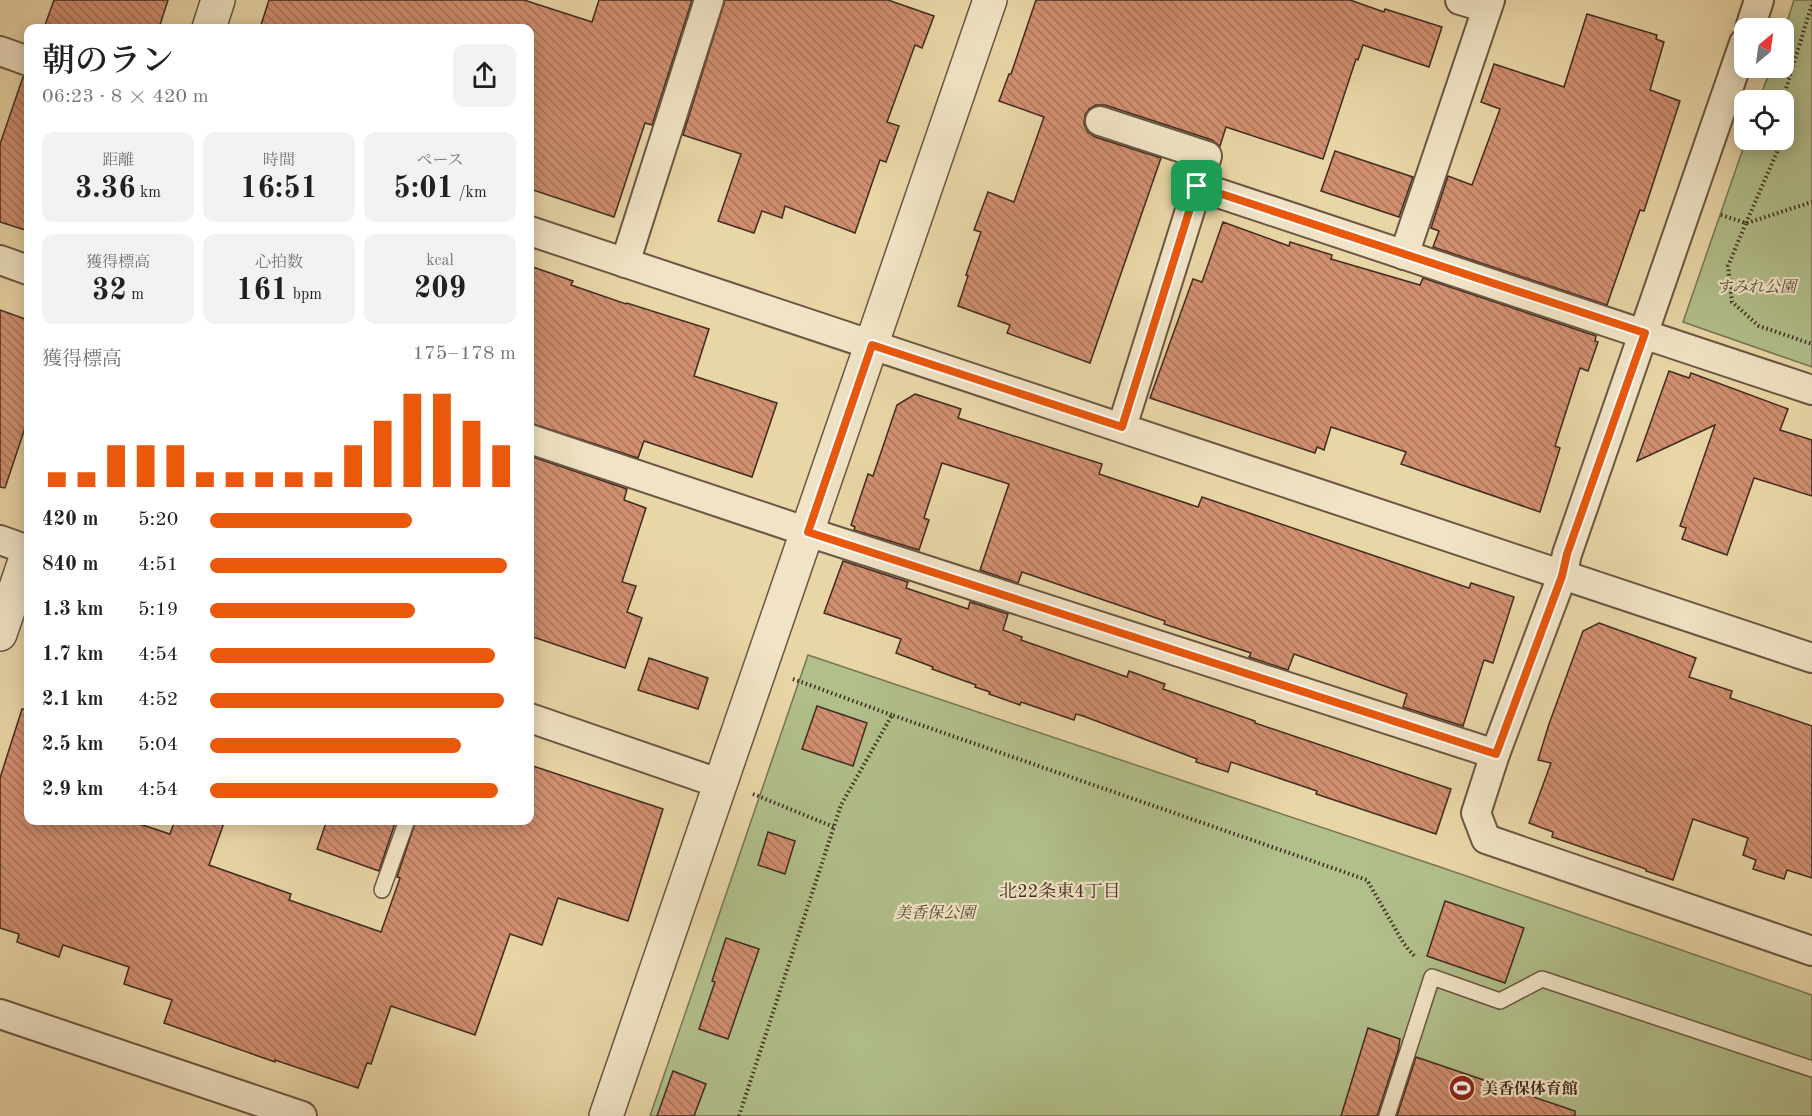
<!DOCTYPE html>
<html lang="ja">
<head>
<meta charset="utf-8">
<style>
  :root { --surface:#fff; --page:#f2f2f2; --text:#202124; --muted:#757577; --accent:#ea580c }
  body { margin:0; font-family:"Old Standard TT","Noto Serif JP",serif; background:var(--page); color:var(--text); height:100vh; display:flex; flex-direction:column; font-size:22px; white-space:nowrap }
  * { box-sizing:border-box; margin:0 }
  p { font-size:20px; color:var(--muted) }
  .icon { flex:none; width:33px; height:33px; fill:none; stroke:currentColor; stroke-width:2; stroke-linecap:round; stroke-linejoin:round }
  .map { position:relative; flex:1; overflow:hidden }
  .drawer { position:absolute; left:24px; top:24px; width:510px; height:801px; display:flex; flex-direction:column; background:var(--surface); border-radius:12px; box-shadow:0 3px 15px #0003 }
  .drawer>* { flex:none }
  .needle { width:39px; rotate:29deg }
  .tools { position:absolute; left:1734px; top:18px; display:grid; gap:12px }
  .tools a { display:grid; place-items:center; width:60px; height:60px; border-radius:12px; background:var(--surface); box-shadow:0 3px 15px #0003; font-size:30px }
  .pin { position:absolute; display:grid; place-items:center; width:51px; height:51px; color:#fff; margin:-26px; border-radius:12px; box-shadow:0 3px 9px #0006 }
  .round { display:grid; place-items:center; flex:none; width:63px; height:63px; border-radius:12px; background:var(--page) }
  .headline { display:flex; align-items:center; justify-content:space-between; height:102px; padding:0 18px }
  h1 { font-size:33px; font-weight:600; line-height:45px }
  .metrics { display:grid; grid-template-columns:repeat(3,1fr); gap:9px; height:102px; padding:6px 18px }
  .metrics div { display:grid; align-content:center; border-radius:12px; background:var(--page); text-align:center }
  .metrics b { font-size:30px; font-weight:600 }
  .metrics small { font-size:16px; font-weight:400 }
  .metrics p { font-size:16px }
  .chart { height:168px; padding:12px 18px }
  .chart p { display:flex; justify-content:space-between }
  .chart svg { width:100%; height:108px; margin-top:6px; stroke:var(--accent); stroke-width:6 }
  ul { padding:0 18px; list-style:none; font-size:20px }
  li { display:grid; grid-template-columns:96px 72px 1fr; align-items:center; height:45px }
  li i { height:15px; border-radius:8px; background:var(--accent) }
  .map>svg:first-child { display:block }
</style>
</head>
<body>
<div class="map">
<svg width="1812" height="1116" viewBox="0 0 1812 1116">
  <defs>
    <pattern id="building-back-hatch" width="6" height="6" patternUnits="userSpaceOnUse" patternTransform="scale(1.5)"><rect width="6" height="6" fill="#d18f70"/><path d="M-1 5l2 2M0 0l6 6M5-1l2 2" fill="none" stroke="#ab755c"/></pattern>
  </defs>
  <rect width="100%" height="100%" fill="#e9d6a7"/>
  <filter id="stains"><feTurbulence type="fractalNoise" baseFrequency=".00333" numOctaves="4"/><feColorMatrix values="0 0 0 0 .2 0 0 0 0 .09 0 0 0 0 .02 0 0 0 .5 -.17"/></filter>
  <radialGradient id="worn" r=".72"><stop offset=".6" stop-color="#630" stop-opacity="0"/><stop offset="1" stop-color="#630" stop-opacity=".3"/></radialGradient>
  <g fill="#b1bf8b" stroke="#787556" stroke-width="1.5">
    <polygon points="1794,0 1812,0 1812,367 1683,322 1746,140 1784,140 1784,100 1759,100 1771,68 1784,68 1784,31"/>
    <polygon points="808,655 1443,868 1812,995 1812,1116 650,1116"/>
  </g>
  <g fill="url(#building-back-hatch)" stroke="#402b21" stroke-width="1.5">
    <polygon points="54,0 168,0 159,28 44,28"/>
    <polygon points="269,0 524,0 592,22 599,0 692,0 652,125 645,123 614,217 530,189 530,28 260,28"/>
    <polygon points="725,0 888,0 934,16 922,48 915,45 887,122 899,126 886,162 880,160 855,233 785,206 782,218 762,211 754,233 718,221 741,154 683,135"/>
    <polygon points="1036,0 1350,0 1384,12 1385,9 1442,27 1429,67 1363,45 1358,60 1356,59 1323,159 1226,127 1220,146 1212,140 1105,105 1096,105 1089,109 1085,115 1084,124 1088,132 1095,137 1161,158 1090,363 1007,333 1010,325 958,306 968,276 966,275 981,232 974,230 988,192 1014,202 1044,117 999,101 1009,74 1011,74"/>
    <polygon points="1587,14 1657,35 1656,39 1664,42 1650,90 1680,101 1644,211 1640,210 1607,305 1433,247 1439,231 1431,228 1448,176 1472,185 1500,109 1481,102 1494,64 1564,87"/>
    <polygon points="23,77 28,77 28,231 0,222 0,144"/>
    <polygon points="1335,151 1413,177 1399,217 1321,191"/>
    <polygon points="1223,222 1289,246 1290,242 1332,255 1331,259 1420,285 1423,278 1596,336 1595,341 1598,342 1588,371 1580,368 1555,446 1560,448 1540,512 1401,464 1406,452 1331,427 1324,450 1317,447 1315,453 1150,398 1193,279 1202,282"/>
    <polygon points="530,266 573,281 571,285 626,304 627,303 709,329 694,376 777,403 752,477 644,441 638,458 530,423"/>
    <polygon points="0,310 28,320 28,419 5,488 0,487"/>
    <polygon points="1669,371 1689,378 1691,373 1788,409 1780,430 1812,440 1812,496 1754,478 1727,555 1682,539 1686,528 1680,526 1715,425 1637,461"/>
    <polygon points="915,394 961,409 958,418 1102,464 1099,474 1198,507 1202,497 1469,588 1471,583 1514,597 1493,663 1484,660 1463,726 1403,707 1407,694 1294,654 1288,670 1249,657 1251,653 1164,624 1165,621 1022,572 1018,583 980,570 1009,484 942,463 924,518 929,520 919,550 854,530 855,527 851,525 868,474 873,476 897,405"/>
    <polygon points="530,456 627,489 624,500 646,508 622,582 636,586 627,612 642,618 625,668 530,636"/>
    <polygon points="843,561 908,582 906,588 968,609 970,602 1008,614 1003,630 1022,637 1021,640 1127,677 1129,671 1165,684 1163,689 1255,721 1255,723 1451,789 1436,834 1316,794 1317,791 1231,762 1228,772 1196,762 1197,759 1083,716 1076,714 1074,720 1021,702 1020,705 989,694 990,692 975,687 976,685 932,669 933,667 896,653 901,639 824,613"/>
    <polygon points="1599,623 1696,658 1689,677 1732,691 1730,698 1812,726 1812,878 1787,870 1784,879 1753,869 1756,860 1743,855 1748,838 1693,819 1673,880 1646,871 1646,869 1552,837 1553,832 1529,823 1551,763 1538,760 1549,724 1583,631"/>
    <polygon points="649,658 708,678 698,709 638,690"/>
    <polygon points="817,706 867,723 853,766 802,749"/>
    <polygon points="22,709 28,710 28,820 127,820 170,834 175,820 225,820 209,865 291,894 289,900 381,932 400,878 397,877 416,820 530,820 530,765 663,809 628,921 558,898 542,945 510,934 475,1035 391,1006 371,1064 367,1063 358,1088 275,1060 275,1062 164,1023 172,1000 124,984 129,967 63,945 59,957 17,942 19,934 0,928 0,778"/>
    <polygon points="327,820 396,820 379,871 317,849"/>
    <polygon points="768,832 795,841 785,874 758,865"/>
    <polygon points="1445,901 1524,928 1505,983 1427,956"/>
    <polygon points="726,938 759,949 728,1039 699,1029 715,982 712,981"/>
    <polygon points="1368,1028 1400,1039 1398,1051 1377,1116 1341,1116"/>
    <polygon points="1416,1057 1575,1111 1575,1116 1397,1116"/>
    <polygon points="673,1071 706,1084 694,1116 657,1116"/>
  </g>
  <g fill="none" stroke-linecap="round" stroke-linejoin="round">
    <defs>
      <g id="service">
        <polyline points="382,890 407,820"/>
        <polyline points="1387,1116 1432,977 1500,1001 1542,979 1812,1069"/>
      </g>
      <g id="minor">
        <polyline points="1460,0 1487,8"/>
        <polyline points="1750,28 1759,0"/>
        <polyline points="1744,43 1567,554 1562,576 1495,754 1476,813 1486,839 1812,951"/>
        <polyline points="0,51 28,61"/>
        <polyline points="1100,121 1207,156 1122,427"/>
        <polyline points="1197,186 1812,390"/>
        <polyline points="530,231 1812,658"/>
        <polyline points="1404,255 1490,0"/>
        <polyline points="0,260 28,270"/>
        <polyline points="625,263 709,0"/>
        <polyline points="530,439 808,532 1495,754"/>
        <polyline points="0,540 28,550"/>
        <polyline points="530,718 721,784"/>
        <polyline points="0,1014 302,1116"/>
      </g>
      <g id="tertiary">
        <polyline points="209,28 218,0"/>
        <polyline points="0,634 28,552"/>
        <polyline points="606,1116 990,0"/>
      </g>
    </defs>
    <use href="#service" stroke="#6a5642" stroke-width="18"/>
    <use href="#minor" stroke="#6a5642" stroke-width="32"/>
    <use href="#tertiary" stroke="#6a5642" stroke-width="36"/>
    <g stroke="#402b21" stroke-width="4" stroke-dasharray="1.5 3" stroke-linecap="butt">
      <polyline points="1784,106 1785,92 1812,4"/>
      <polyline points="1721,215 1746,223 1728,266 1732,302 1759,326 1812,344"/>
      <polyline points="1746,223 1777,152 1778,140"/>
      <polyline points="1747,223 1812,202"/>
      <polyline points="793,679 892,715"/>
      <polyline points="753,794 834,827"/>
      <polyline points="739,1116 841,805 892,715 1367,880 1404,944 1416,958"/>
    </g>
    <use href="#service" stroke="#f1e4c6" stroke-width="15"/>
    <use href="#minor" stroke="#f1e4c6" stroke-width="28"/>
    <use href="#tertiary" stroke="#f1e4c6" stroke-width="33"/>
  </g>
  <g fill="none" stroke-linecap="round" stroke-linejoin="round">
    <defs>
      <polygon id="route" points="1197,186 1645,333 1567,554 1562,576 1496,754 808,532 872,345 1122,427"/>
    </defs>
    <use href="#route" stroke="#fff" stroke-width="12"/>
    <use href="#route" stroke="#ea580c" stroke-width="8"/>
  </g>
  <defs>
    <symbol id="stadium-disc" viewBox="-11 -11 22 22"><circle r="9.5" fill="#8f2418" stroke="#f1e4c6"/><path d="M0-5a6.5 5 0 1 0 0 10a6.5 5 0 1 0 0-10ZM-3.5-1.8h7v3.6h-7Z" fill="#fff"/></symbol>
  </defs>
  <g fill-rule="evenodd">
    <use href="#stadium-disc" x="1447" y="1073" width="30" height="30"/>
  </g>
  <g text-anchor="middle" stroke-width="4.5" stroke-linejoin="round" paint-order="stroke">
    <g font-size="16" font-style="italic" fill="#574936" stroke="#f1e4c6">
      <text x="1756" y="292">すみれ公園</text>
      <text x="935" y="918">美香保公園</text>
    </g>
    <g font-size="16" font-weight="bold" fill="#402b21" stroke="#f1e4c6" text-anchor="start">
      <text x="1482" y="1094">美香保体育館</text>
    </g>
    <g font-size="18" fill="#402b21" stroke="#f1e4c6">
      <text x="1060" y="897">北22条東4丁目</text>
    </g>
  </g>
  <rect width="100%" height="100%" filter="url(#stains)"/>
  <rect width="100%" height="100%" fill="url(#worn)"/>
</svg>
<div class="tools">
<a><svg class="needle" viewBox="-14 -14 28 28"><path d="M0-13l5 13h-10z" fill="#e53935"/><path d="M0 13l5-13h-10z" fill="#757577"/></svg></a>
<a><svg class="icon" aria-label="locate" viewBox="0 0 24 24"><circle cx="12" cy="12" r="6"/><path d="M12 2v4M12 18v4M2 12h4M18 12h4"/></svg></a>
</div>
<div class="pin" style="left:1197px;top:186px;background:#1e9e55"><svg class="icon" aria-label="arrive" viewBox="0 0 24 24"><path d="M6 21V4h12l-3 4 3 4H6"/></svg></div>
<section class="drawer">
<div class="headline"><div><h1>朝のラン</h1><p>06:23 · 8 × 420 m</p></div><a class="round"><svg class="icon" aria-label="share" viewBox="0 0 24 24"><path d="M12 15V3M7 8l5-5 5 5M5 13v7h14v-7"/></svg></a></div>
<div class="metrics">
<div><p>距離</p><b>3.36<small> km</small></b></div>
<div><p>時間</p><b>16:51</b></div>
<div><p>ペース</p><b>5:01<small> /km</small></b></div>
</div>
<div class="metrics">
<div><p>獲得標高</p><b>32<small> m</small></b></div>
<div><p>心拍数</p><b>161<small> bpm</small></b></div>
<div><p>kcal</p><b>209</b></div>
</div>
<div class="chart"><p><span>獲得標高</span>175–178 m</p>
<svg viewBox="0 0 160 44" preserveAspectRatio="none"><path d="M5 44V38M15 44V38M25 44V27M35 44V27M45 44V27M55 44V38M65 44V38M75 44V38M85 44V38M95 44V38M105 44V27M115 44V17M125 44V6M135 44V6M145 44V17M155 44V27"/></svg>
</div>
<ul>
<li><b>420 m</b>5:20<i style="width:66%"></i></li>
<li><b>840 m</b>4:51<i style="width:97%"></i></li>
<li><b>1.3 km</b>5:19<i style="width:67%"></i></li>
<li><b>1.7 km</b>4:54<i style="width:93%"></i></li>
<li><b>2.1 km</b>4:52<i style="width:96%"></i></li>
<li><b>2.5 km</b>5:04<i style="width:82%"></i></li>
<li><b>2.9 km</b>4:54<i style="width:94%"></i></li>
</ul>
</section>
</div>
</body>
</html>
